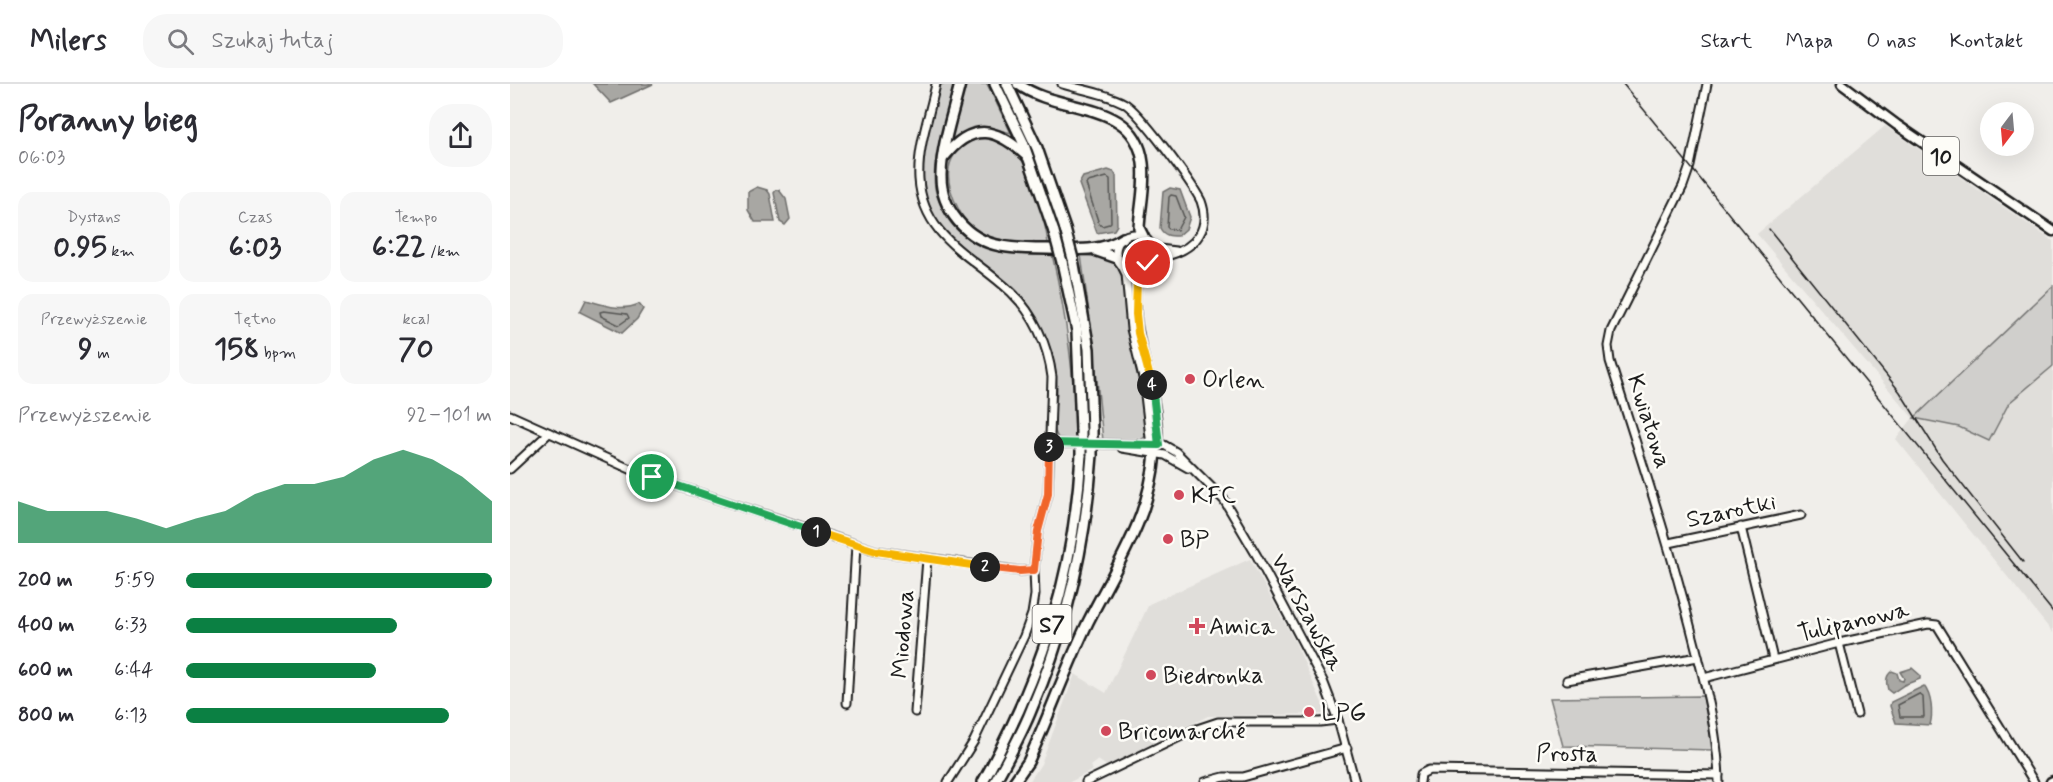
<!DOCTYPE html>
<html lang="pl">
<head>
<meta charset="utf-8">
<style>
  :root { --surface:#fff; --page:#f7f7f7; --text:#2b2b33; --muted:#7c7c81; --line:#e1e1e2; --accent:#0b8043 }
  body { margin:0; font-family:Mynerve,sans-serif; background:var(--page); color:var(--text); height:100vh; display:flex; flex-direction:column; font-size:22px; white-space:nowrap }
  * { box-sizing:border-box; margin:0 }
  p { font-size:20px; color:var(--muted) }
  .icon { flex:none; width:33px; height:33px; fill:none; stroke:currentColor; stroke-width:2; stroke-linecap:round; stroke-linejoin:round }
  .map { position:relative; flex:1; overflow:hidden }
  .details { display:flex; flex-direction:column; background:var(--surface); width:510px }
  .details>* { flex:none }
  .needle { width:39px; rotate:196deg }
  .fabs { position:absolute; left:1470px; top:18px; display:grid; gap:12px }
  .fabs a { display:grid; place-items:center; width:54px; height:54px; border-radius:50%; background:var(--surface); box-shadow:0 6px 24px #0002; font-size:30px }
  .pin { position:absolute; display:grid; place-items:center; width:51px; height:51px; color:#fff; margin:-26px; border:3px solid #fff; border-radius:50%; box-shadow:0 2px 6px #0007 }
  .km { position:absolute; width:30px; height:30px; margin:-15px; border-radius:50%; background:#222; color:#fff; font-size:16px; line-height:30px; text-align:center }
  .round { display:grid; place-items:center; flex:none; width:63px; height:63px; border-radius:24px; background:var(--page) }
  .headline { display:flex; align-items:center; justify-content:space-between; height:102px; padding:0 18px }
  h1 { font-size:33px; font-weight:700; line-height:45px }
  .figures { display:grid; grid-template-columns:repeat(3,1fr); gap:9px; height:102px; padding:6px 18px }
  .figures div { display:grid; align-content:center; border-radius:15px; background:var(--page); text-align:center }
  .figures b { font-size:30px; font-weight:700 }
  .figures small { font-size:16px; font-weight:400 }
  .figures p { font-size:16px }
  .chart { height:168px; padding:12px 18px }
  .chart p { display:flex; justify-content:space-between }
  .chart svg { width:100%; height:108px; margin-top:6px; fill:var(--accent); opacity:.7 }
  ul { padding:0 18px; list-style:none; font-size:20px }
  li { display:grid; grid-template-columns:96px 72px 1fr; align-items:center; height:45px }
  li i { height:15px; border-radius:8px; background:var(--accent) }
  header { display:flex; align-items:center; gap:36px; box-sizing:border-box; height:84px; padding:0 30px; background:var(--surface); border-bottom:2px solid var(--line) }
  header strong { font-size:28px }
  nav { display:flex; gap:33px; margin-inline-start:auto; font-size:21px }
  .search { width:420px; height:54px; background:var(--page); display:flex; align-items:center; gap:15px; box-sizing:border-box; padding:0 21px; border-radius:24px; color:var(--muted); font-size:22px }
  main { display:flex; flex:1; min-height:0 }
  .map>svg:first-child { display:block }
</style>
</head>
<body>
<header>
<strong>Milers</strong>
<div class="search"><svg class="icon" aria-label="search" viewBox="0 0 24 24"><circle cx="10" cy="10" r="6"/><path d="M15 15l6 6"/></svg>Szukaj tutaj</div>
<nav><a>Start</a><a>Mapa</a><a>O nas</a><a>Kontakt</a></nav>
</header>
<main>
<section class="details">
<div class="headline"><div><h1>Poranny bieg</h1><p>06:03</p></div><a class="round"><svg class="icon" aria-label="share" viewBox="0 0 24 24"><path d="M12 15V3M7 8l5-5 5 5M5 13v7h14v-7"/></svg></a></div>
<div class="figures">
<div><p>Dystans</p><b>0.95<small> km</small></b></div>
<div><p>Czas</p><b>6:03</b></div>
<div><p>Tempo</p><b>6:22<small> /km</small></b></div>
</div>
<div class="figures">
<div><p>Przewyższenie</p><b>9<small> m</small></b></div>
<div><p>Tętno</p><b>158<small> bpm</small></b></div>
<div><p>kcal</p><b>70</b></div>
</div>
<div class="chart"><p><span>Przewyższenie</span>92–101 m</p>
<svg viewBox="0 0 160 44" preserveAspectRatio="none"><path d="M0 44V27L10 31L20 31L30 31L40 34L50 38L60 34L70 31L80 24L90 20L100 20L110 17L120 10L130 6L140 10L150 17L160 27V44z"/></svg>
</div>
<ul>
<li><b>200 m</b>5:59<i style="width:100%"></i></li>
<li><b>400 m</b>6:33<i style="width:69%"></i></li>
<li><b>600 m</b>6:44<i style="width:62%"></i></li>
<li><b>800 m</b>6:13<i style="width:86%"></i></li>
</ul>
</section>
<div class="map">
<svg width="1543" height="698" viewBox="0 0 1543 698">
  <rect width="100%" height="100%" fill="#f0eeea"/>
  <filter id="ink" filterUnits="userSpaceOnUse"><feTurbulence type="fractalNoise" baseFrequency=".0167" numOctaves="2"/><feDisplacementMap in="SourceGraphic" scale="12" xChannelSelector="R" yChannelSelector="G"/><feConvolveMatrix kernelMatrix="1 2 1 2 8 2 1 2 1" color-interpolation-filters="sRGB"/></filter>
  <g filter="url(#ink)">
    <g fill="#e0deda">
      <polygon points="1375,42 1543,157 1543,202 1405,333 1543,282 1543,549 1386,355 1403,334 1247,150"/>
      <polygon points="740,475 785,558 817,630 698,632 598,683 588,676 580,682 583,686 560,698 519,698 531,680 565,590 596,609 639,520"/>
    </g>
    <g fill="#d0cfcc" stroke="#767674" stroke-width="1.5">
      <path d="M431 0H445C441 34 420 69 425 104 426 111 430 120 433 126 452 167 502 173 542 170 556 231 566 293 565 356L548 354C540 342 546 323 547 309 547 290 544 270 535 252 529 237 520 221 509 209 476 176 417 150 412 99 410 68 423 30 431 0Z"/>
      <path d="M454 0H477L501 49C479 42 463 43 444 55L441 53Z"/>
      <path d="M475 53C485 55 497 58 505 66 519 81 536 139 538 160 514 158 486 159 465 146 457 141 452 132 448 124 431 91 435 62 475 53Z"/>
      <circle cx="624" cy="168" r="11"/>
      <polygon points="571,171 590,173 603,177 613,190 618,248 631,296 636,352 629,357 593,357 584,265"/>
      <polygon points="1543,202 1543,282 1499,319 1479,357 1449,343 1404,334"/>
      <polygon points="1193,612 1203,666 1053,662 1040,614"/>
    </g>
    <g fill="#a8a7a3" stroke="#706f6d" stroke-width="1.5">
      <polygon points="83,0 143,0 101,19"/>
      <polygon points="598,86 604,88 606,92 607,141 604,146 587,149 569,100 573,93"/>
      <polygon points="247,103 257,106 260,110 265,138 245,138 238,126 238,108"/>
      <path d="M660 104 670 106 680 133 676 145 668 152C660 152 654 152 650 144L653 108Z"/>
      <polygon points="266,106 269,106 276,115 280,135 275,141 270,138 264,109"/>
      <path d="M76 216C94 221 111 228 129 220L133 225 127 235 112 249 70 228Z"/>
      <path d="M1402 584 1410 591V595L1394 601 1382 609 1378 606C1376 599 1375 592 1382 587L1387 589 1389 596 1393 597 1394 594 1390 588Z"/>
      <path d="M1414 602C1422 612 1423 630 1420 641L1386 639 1380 622 1381 618Z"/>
    </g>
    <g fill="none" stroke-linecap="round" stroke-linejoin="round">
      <g stroke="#545452" stroke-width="1.5">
        <polygon points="597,93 600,95 601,138 599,140 592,142 589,140 576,100 578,98"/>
        <polygon points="661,111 666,112 674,133 667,146 659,145 657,143 659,113"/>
        <polygon points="94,227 117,230 119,234 109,241 91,232 90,228"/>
        <polygon points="1409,610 1413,613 1414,633 1390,633 1388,621"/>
      </g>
      <defs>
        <g id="minor">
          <path d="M426 0C420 30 407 64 409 95 413 154 463 172 501 208 524 230 538 261 542 293L538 410 528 447 524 486 525 511 522 530 514 552 464 657 438 698"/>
          <path d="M552 0C572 6 595 9 614 19 630 28 682 99 691 117 701 144 686 163 660 171 652 174 645 174 638 179"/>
          <path d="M1197 0 1180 82 1173 102 1101 247 1098 262 1100 277C1128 366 1158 455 1181 545 1194 596 1208 645 1209 698"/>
          <circle cx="624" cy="168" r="18"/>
          <polyline points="641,160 649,165 666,167"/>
          <polyline points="611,180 616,190 621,245 633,294 641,362"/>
          <path d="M631 184C614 234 643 286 647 336 648 345 650 355 647 364"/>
          <polyline points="0,331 129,389 366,467 510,487 524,486"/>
          <polyline points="540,359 654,361 666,368 714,416 747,472 813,597 828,636 845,698"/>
          <polyline points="612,364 655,371 678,384"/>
          <polyline points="0,385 39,349"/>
          <polyline points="1231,443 1263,575"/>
          <polyline points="1159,459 1291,431"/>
          <polyline points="1329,559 1347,630"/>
          <polyline points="1194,594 1329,559 1418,540 1427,541 1524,698"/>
          <polyline points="1057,596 1188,573"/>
          <polyline points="337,619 346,461"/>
          <polyline points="405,628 417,475"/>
          <polyline points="576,698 684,646 708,638 810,638 828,636"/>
          <polyline points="695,698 714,693 733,693 837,664"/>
          <polyline points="910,698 911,690 919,686 1209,691"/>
        </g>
        <g id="major">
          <polyline points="1332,0 1387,41 1543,147"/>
          <polyline points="1541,698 1543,697"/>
        </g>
        <g id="highway">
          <path d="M450 0C443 29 432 60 431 90 430 125 457 156 491 162 506 165 522 165 537 165 563 165 591 169 613 154"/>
          <polyline points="485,0 513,58 544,148"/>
          <polyline points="497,0 527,64 555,145"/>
          <path d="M508 0C550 31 625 14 633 79 636 100 630 123 629 144L633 152"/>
          <path d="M434 73C463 37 487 44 518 73"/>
          <polyline points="587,167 607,174"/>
          <polyline points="563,175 579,265 582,346"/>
          <polyline points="552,178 567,247 571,346"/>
          <path d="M473 698C532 591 564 493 571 371"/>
          <path d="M485 698C498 674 512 650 522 624 557 543 576 459 582 371"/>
          <path d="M504 698 518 678C539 632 556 584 578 538 606 482 640 434 645 369"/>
        </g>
      </defs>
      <use href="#minor" stroke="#1c1c1c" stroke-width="11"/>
      <use href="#major" stroke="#1c1c1c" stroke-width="13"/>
      <use href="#highway" stroke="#1c1c1c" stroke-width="14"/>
      <use href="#minor" stroke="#fdfcf7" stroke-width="7"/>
      <use href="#major" stroke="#fdfcf7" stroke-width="8"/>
      <use href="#highway" stroke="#fdfcf7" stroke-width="9"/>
      <g stroke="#1c1c1c" stroke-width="1.5">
        <polyline points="1113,0 1543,528"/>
        <polyline points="1259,145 1390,308 1432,375 1513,478"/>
      </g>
      <defs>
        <g id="highway-bridge">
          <polyline points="555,145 563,175"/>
          <polyline points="544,148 552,178"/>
          <polyline points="571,371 571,346"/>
          <polyline points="582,371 582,346"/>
        </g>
      </defs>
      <use href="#highway-bridge" stroke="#1c1c1c" stroke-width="14" stroke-linecap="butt"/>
      <use href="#highway-bridge" stroke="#fdfcf7" stroke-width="9"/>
    </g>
  </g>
  <g fill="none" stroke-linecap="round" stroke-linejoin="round" filter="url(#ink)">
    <defs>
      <polyline id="split-1" points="142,393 306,448"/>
      <polyline id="split-2" points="306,448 366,467 475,483"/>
      <polyline id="split-3" points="475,483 510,487 524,486 528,447 538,410 539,363"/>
      <polyline id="split-4" points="539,363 540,359 649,361 642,301"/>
      <polyline id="split-5" points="638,179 631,184 627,195 626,230 628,249 642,301"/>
    </defs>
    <use href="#split-1" stroke="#fff" stroke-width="12"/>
    <use href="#split-2" stroke="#fff" stroke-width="12"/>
    <use href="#split-3" stroke="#fff" stroke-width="12"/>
    <use href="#split-4" stroke="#fff" stroke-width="12"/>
    <use href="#split-5" stroke="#fff" stroke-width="12"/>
    <use href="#split-1" stroke="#22a559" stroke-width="8"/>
    <use href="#split-2" stroke="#f5b400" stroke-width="8"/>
    <use href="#split-3" stroke="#f0652b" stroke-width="8"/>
    <use href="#split-4" stroke="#22a559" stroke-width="8"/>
    <use href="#split-5" stroke="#f5b400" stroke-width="8"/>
  </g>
  <g fill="#d1495b" stroke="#fdfcf7" stroke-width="2">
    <circle cx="680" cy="295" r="6"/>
    <circle cx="669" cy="411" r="6"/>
    <circle cx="658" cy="455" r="6"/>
    <path d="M684 533h6v6h6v6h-6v6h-6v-6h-6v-6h6z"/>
    <circle cx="641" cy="591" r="6"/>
    <circle cx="799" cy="628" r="6"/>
    <circle cx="596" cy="647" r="6"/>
  </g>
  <g text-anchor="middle" stroke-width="5" stroke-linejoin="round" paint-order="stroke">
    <g fill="#fdfcf7" stroke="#605f5e" stroke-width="1.5">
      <rect x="1413" y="53" width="36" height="38" rx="4.5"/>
      <rect x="522.5" y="521" width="39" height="38" rx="4.5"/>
    </g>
    <g font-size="22" font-weight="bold" fill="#1c1c1c">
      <text x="1431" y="80">10</text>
      <text x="542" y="548">S7</text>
    </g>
    <g font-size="24" fill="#1c1c1c" stroke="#fdfcf7" text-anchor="start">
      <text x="692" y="303">Orlen</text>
      <text x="681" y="419">KFC</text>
      <text x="670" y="463">BP</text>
      <text x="699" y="550">Amica</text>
      <text x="653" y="599">Biedronka</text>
      <text x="811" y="636">LPG</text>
      <text x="608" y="655">Bricomarché</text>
    </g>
    <g font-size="24" fill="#1c1c1c" stroke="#fdfcf7">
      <text transform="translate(1140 337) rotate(72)" y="8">Kwiatowa</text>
      <text transform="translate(1221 426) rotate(-12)" y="8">Szarotki</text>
      <text transform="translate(798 528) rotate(62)" y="8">Warszawska</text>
      <text transform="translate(1343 537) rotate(-13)" y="8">Tulipanowa</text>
      <text transform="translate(392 550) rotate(-86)" y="8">Miodowa</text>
      <text transform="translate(1057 669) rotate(1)" y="8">Prosta</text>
    </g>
  </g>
</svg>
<div class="fabs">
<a><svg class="needle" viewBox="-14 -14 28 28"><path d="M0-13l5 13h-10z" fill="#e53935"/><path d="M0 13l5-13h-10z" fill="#7c7c81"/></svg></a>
</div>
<div class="pin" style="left:142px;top:393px;background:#1e9e55"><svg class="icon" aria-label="arrive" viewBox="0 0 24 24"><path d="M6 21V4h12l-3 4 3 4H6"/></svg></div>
<div class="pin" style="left:638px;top:179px;background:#d93025"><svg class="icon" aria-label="check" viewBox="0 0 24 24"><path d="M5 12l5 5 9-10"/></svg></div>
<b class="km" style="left:306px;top:448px">1</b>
<b class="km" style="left:475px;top:483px">2</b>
<b class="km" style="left:539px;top:363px">3</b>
<b class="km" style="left:642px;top:301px">4</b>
</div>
</main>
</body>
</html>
